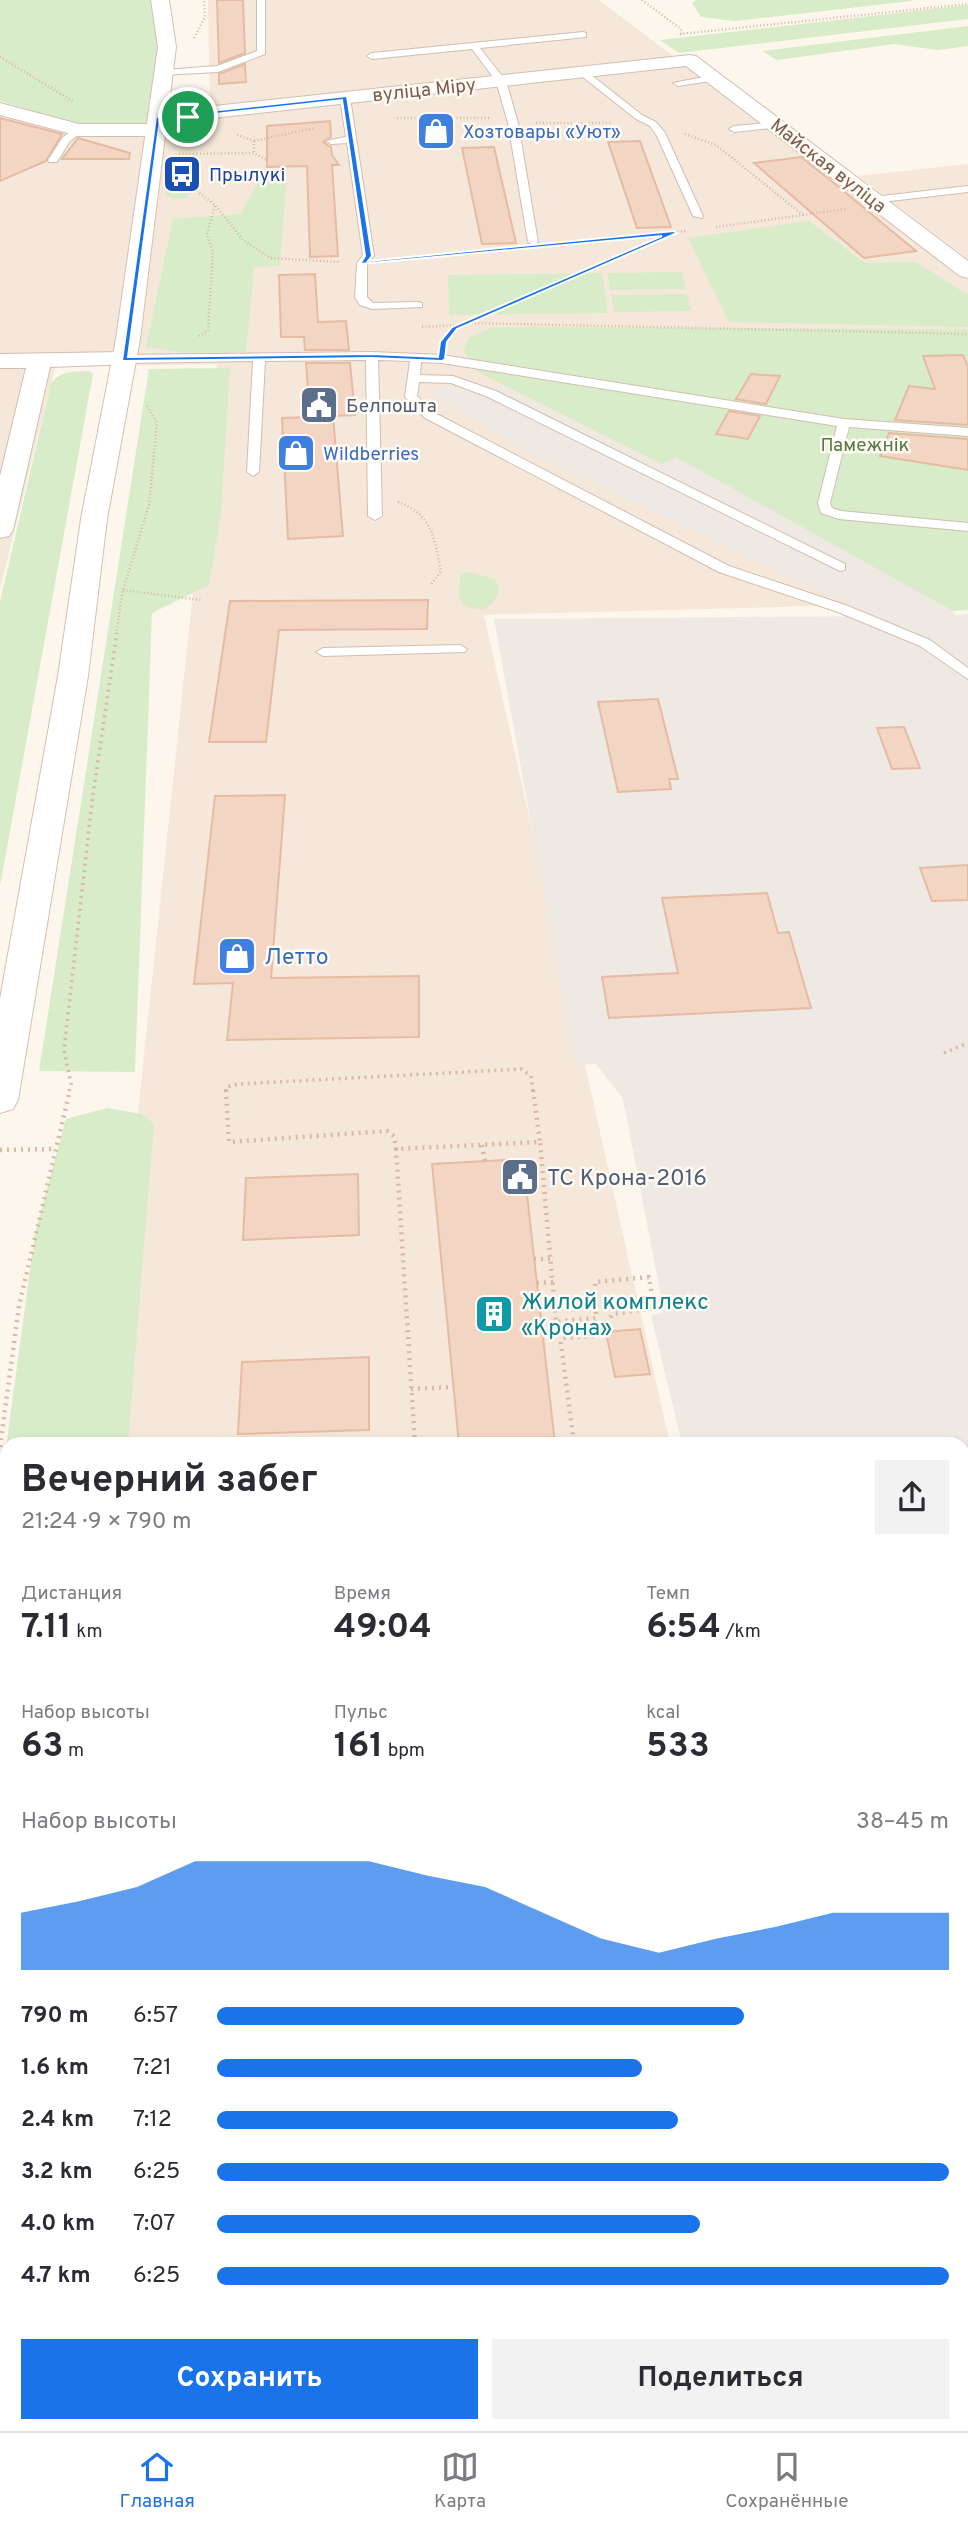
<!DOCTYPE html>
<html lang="ru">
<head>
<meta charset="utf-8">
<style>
  :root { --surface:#fff; --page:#f2f2f3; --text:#2b2b33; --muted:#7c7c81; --line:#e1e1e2; --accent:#1a73e8 }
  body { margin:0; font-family:Overpass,sans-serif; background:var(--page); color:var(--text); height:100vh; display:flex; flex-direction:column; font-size:26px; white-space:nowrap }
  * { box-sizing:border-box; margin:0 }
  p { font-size:23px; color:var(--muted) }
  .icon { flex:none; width:38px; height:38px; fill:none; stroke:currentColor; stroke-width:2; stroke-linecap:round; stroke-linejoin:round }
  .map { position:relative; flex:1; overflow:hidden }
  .drawer { position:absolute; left:0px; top:1437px; width:970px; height:996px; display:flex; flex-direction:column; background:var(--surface); border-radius:21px 21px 0 0; box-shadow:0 4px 10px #0003 }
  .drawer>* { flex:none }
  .pin { position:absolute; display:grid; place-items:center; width:60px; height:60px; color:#fff; margin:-30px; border:4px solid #fff; border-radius:50%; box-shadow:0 2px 7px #0007 }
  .round { display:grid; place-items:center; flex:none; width:74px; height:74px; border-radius:0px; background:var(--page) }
  .head { display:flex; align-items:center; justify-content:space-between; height:119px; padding:0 21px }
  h1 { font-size:38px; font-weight:700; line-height:52px }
  .stats { display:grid; grid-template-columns:repeat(3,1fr); gap:10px; height:119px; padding:7px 21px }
  .stats div { display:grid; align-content:center }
  .stats b { font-size:35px; font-weight:700 }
  .stats small { font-size:19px; font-weight:400 }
  .stats p { font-size:19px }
  .chart { height:196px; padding:14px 21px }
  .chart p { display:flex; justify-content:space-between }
  .chart svg { width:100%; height:126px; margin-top:7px; fill:var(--accent); opacity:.7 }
  .action { display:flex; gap:14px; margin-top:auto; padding:14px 21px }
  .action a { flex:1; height:80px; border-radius:0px; background:var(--accent); color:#fff; font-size:28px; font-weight:700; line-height:80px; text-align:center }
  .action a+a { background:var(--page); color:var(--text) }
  ul { padding:0 21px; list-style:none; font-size:23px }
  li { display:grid; grid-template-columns:112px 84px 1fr; align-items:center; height:52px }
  li i { height:18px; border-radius:9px; background:var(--accent) }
  .tabs { display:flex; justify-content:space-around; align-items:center; height:98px; border-top:2px solid var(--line); background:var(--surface); font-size:19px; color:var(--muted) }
  .tabs a { display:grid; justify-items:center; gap:4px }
  .tabs .on { color:var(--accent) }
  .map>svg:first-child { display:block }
</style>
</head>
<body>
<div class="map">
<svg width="968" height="2431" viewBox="0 0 968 2431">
  <rect width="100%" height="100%" fill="#fdf6ec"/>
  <g fill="#f5e8da">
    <polygon points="208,0 599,0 968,279 968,602 484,615 670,1444 103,1444 217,364 55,367 0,589 0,105 105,136 165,127 210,126"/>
    <polygon points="968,164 968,259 858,176"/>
    <polygon points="963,2137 968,2138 968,2431 0,2431 7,2361 7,2426 962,2426"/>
  </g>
  <polygon fill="#efe9e4" points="454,385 506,386 662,464 678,458 953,611 955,615 968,614 968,2132 962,2131 962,1874 965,1873 962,1864 962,1444 682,1444 651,1315 664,1312 623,1099 596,1064 575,1065 494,619 873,616 528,453 431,393"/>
  <g fill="#d8ecc9">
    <polygon points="0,0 156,0 162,48 150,133 111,134 0,101"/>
    <polygon points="696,0 909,0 912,1 735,21 701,17 692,3"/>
    <polygon points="968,5 968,19 679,53 660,40"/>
    <polygon points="968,26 968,46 938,50 894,44 777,60 762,51"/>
    <polygon points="258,172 287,172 280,266 254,267 246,352 185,353 146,347 173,219 241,214 258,182"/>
    <polygon points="191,178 188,198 173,200 164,193 177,179"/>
    <polygon points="809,221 865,263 916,262 968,295 968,327 729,322 688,238"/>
    <polygon points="682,272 686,289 610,290 607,273"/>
    <polygon points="602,273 608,313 449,315 448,275"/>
    <polygon points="687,294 691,311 614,312 611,295"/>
    <polygon points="493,327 968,329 968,610 953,611 676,457 662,464 476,371 463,350 469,338"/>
    <polygon points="230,368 221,514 209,585 152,613 135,1072 39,1071 149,369"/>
    <path d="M89 371 93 374 0 886V602L51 383C62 370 73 372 89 371Z"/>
    <path d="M469 572 495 579 499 590 495 601 484 609C457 609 456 599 461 574Z"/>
    <polygon points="107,1108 142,1114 154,1124 128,1444 7,1444 7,1661 0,1660 0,1492 35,1233 66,1119"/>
    <polygon points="7,1717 7,2350 0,2349 0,1718"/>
  </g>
  <g fill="#f3d5c3" stroke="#e6bba3" stroke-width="2">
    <polygon points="217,0 243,0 245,53 219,63"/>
    <polygon points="245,64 246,82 219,84 219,74"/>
    <polygon points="0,118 62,134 46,161 0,181"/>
    <polygon points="330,121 331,137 323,142 331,147 332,155 339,165 332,165 338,256 310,257 307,166 267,167 267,126"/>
    <polygon points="78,138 130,153 129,159 62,159"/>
    <polygon points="640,141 671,227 637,228 608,142"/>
    <polygon points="494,147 516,243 482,244 462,148"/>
    <polygon points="801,157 834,183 916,251 864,258 754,163"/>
    <polygon points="315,274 318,322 346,321 349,350 305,350 304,337 281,337 279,275"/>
    <polygon points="963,355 968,367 968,425 895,420 909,386 935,389 923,356"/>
    <polygon points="306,363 350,363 355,415 333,416 343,536 288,539 282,418 310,417"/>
    <polygon points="751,374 780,376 766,404 736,399"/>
    <polygon points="729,411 760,416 748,439 716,434"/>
    <polygon points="889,433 968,439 968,470 880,456"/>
    <polygon points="428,600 427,629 279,630 266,742 209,742 230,601"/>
    <polygon points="658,699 678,779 669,779 671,789 618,792 598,702"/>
    <polygon points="904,727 920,768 892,769 877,728"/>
    <polygon points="285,795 271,978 419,976 419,1037 227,1040 233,983 194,984 215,796"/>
    <polygon points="968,865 968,900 932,901 920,868"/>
    <polygon points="767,893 778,933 789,932 811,1008 609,1018 602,977 678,973 662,898"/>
    <polygon points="523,1159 555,1444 459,1444 432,1164"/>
    <polygon points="358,1174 359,1235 243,1240 246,1178"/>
    <polygon points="640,1329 650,1374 615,1377 606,1332"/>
    <polygon points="369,1357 369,1430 238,1434 242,1362"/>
  </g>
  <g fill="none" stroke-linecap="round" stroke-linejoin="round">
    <defs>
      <g id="lane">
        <polygon points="257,0 265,0 265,54 218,72 161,75 159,73 164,70 217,66 257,51"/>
        <polygon points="583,32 586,33 586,37 480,48 506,81 518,123 538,242 533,245 528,242 508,123 496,81 472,49 372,59 367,56 372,53"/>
        <polygon points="579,70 585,70 642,115 656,122 665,133 703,216 702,218 693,216 657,136 650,126 636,119 579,74"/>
        <polygon points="714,75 717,76 717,80 678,86 673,83"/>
        <polygon points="345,95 350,98 374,256 367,264 367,297 373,303 418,302 422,303 422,307 372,309 360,305 355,297 357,263 363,255 347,143 331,144 326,141 346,137 340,98"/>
        <polygon points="778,122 783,125 781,127 734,132 729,129 734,126"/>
        <polygon points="76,128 84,130 70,141 57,162 49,162 48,160 63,137"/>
        <polygon points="968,186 968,192 873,203 868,200 873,197"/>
        <polygon points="372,352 442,355 844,419 968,428 968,436 849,427 830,503 832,508 841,511 968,523 968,531 839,519 821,513 818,503 837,426 442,363 421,362 420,375 453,376 496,391 845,564 845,570 840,571 488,397 451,383 419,382 417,396 433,412 729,566 848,606 930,640 968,668 968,679 920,646 838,612 719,572 425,418 405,397 410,361 378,360 382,516 375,520 368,516 366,360 265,361 259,472 253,476 247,472 253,361 124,363 118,359 124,355"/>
        <polygon points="460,645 467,649 465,652 323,656 316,652 323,648"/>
        <rect x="0" y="1679" width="7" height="20"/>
      </g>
      <g id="street">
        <polygon points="690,55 696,56 968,261 968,278 960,276 686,66 158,124 148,118 158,112"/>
        <polygon points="0,103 79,124 156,124 166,130 156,136 79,136 0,115"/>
        <polygon points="124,352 132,354 136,359 132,364 50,367 13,530 9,536 0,538 0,476 26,368 0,368 0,354"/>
        <polygon points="0,2336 7,2338 7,2396 0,2394"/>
        <polygon points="186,2426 264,2426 266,2431 188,2431"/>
      </g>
      <polygon id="secondary" points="151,0 169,0 176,47 140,339 107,519 88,676 18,1100 13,1109 0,1113 0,999 58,676 81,519 116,339 158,47"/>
    </defs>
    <use href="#lane" stroke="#d1beb0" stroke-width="2"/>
    <use href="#street" stroke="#d1beb0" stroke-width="2"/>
    <use href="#secondary" stroke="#d6c0b0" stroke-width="2"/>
    <g stroke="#d9b8a5" stroke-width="2.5" stroke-dasharray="1 2.5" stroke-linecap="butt">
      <polyline points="642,0 681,29 681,36"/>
      <polyline points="680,34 968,4"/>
      <polyline points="194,38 205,17 204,0"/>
      <polyline points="0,57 74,102"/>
      <polyline points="397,118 489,118"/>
      <polyline points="536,123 611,123"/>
      <polyline points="685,134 716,145 803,215"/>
      <polyline points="237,135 254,141 254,153"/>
      <polyline points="254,141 315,128"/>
      <polyline points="179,154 254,153 267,160"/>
      <polyline points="180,178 215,205 243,240 270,258 341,262"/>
      <polyline points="716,227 846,209"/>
      <polyline points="552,244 686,231"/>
      <polyline points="388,260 515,248"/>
      <polyline points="467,322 668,235"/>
      <polyline points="422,327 459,325"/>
      <polyline points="199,336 208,331 213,252 207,234 215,205"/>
      <polyline points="446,339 455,328 470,323 968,334"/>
      <path d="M398 502C433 515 434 538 441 571L430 586"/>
      <polyline points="123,590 201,600"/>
      <polyline points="116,634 123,590 149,505 157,423 146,404"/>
    </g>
    <g stroke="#d9b8a5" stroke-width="3.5" stroke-dasharray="2 4.5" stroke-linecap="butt">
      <polyline points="944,1053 968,1043"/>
      <polyline points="69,1091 71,1084 64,1050 93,794 117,633"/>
      <polyline points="226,1091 226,1087 239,1084 521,1069 531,1076 533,1091"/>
    </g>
    <g stroke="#d9b8a5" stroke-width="4.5" stroke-dasharray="2 5" stroke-linecap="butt">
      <polyline points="226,1090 229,1142 387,1131 394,1136 396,1149"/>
      <polyline points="533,1090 540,1142"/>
      <polyline points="482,1145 485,1161"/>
      <polyline points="0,1150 54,1149"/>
      <polyline points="534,1259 551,1259"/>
      <polyline points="537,1283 553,1282"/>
      <polyline points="411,1389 454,1387"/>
      <polyline points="415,1444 396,1149 540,1142 556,1322 596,1318 595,1282 649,1277 654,1308 613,1314 596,1336 563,1338 561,1343 574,1444"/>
      <polyline points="0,1447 19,1306 70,1090"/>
    </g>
    <polyline stroke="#d9b8a5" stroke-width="6" stroke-dasharray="2.5 7" stroke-linecap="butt" points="0,1917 7,1917"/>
    <use href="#lane" fill="#fff" fill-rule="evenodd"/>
    <use href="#street" fill="#fff" fill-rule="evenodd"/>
    <use href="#secondary" fill="#fff" fill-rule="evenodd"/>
  </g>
  <path fill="#1a73e8" stroke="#fff" stroke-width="2" fill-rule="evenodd" d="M347 96 372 256 368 261 674 231 677 233 457 329 447 342 445 359 442 361 372 358 122 361 156 117ZM342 100 365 256 360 264 662 236 452 327 440 342 438 357 372 354 128 357 160 120Z"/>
  <defs>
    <symbol id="shop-square" viewBox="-11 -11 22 22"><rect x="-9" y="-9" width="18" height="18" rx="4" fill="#3f7fe0" stroke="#fffaf3"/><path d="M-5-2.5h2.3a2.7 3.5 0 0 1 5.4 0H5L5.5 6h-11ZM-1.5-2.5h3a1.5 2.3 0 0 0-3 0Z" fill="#fff"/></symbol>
    <symbol id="bus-square" viewBox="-11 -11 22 22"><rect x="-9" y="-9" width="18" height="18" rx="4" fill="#1a4fb4" stroke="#fffaf3"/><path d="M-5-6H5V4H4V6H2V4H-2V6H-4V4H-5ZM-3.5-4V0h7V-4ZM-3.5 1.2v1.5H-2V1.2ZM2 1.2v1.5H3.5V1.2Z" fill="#fff"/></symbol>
    <symbol id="civic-square" viewBox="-11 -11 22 22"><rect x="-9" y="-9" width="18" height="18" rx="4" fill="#5c6f8a" stroke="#fffaf3"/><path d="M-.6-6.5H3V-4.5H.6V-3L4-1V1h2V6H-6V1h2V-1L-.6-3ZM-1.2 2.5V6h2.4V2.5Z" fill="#fff"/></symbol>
    <symbol id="building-square" viewBox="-11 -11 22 22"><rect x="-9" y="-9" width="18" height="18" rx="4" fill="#0f9aa8" stroke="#fffaf3"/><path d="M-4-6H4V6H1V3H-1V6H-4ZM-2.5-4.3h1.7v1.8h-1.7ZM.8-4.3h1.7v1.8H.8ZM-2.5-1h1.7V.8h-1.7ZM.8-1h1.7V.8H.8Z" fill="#fff"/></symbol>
  </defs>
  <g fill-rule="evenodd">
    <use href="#shop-square" x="414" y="109" width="44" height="44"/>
    <use href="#bus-square" x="160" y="152" width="44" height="44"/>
    <use href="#civic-square" x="297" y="383" width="44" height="44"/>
    <use href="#shop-square" x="274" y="431" width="44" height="44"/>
    <use href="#shop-square" x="215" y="934" width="44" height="44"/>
    <use href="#civic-square" x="498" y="1155" width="44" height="44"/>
    <use href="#building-square" x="472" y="1292" width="44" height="44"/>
  </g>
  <g text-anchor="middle" stroke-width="5" stroke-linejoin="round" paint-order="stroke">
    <g font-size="19" fill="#7a5c4d" stroke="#fffaf3">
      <text transform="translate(424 89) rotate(-6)" y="7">вуліца Міру</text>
      <text transform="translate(829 165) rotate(38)" y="7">Майская вуліца</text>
    </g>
    <g font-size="19" fill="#366cbe" stroke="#fffaf3" text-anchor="start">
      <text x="463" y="138">Хозтовары «Уют»</text>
      <text x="323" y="460">Wildberries</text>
    </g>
    <g font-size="19" fill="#164399" stroke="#fffaf3" text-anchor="start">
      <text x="209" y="181">Прылукі</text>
    </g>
    <g font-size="19" fill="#4e5e75" stroke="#fffaf3" text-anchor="start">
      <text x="346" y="412">Белпошта</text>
    </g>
    <g font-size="19" fill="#537a41" stroke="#fffaf3">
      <text x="865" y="451">Памежнік</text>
    </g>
    <g font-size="23" fill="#366cbe" stroke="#fffaf3" text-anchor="start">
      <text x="264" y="964">Летто</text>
    </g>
    <g font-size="23" fill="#4e5e75" stroke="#fffaf3" text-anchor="start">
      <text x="547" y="1185">ТС Крона-2016</text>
    </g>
    <g font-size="23" fill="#0d838f" stroke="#fffaf3" text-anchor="start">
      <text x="521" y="1309">Жилой комплекс<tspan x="521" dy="26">«Крона»</tspan></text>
    </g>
  </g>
</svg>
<div class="pin" style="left:188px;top:117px;background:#1e9e55"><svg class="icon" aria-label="arrive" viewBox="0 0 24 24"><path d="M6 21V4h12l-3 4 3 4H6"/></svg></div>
<section class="drawer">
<div class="head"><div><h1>Вечерний забег</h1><p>21:24 · 9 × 790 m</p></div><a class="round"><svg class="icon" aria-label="share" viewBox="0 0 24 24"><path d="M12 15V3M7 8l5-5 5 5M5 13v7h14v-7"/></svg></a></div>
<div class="stats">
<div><p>Дистанция</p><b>7.11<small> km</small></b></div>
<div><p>Время</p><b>49:04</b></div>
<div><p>Темп</p><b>6:54<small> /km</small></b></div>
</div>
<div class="stats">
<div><p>Набор высоты</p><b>63<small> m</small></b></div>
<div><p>Пульс</p><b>161<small> bpm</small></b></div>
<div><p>kcal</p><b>533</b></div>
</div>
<div class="chart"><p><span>Набор высоты</span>38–45 m</p>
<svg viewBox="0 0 160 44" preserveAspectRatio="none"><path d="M0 44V24L10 20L20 15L30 6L40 6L50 6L60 6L70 11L80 15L90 24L100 33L110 38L120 33L130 29L140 24L150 24L160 24V44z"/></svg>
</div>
<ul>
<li><b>790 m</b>6:57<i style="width:72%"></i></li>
<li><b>1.6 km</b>7:21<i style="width:58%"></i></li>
<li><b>2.4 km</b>7:12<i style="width:63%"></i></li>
<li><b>3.2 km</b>6:25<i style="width:100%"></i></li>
<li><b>4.0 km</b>7:07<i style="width:66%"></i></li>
<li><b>4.7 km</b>6:25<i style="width:100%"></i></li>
</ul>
<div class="action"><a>Сохранить</a><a>Поделиться</a></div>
</section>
</div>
<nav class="tabs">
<a class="on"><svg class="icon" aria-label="home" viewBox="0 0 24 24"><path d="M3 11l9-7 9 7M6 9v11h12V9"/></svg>Главная</a>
<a><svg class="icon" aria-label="map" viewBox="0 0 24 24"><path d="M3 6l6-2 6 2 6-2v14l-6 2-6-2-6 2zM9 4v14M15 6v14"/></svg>Карта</a>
<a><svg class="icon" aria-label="saved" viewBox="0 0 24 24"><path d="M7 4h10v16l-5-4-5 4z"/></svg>Сохранённые</a>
</nav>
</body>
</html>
